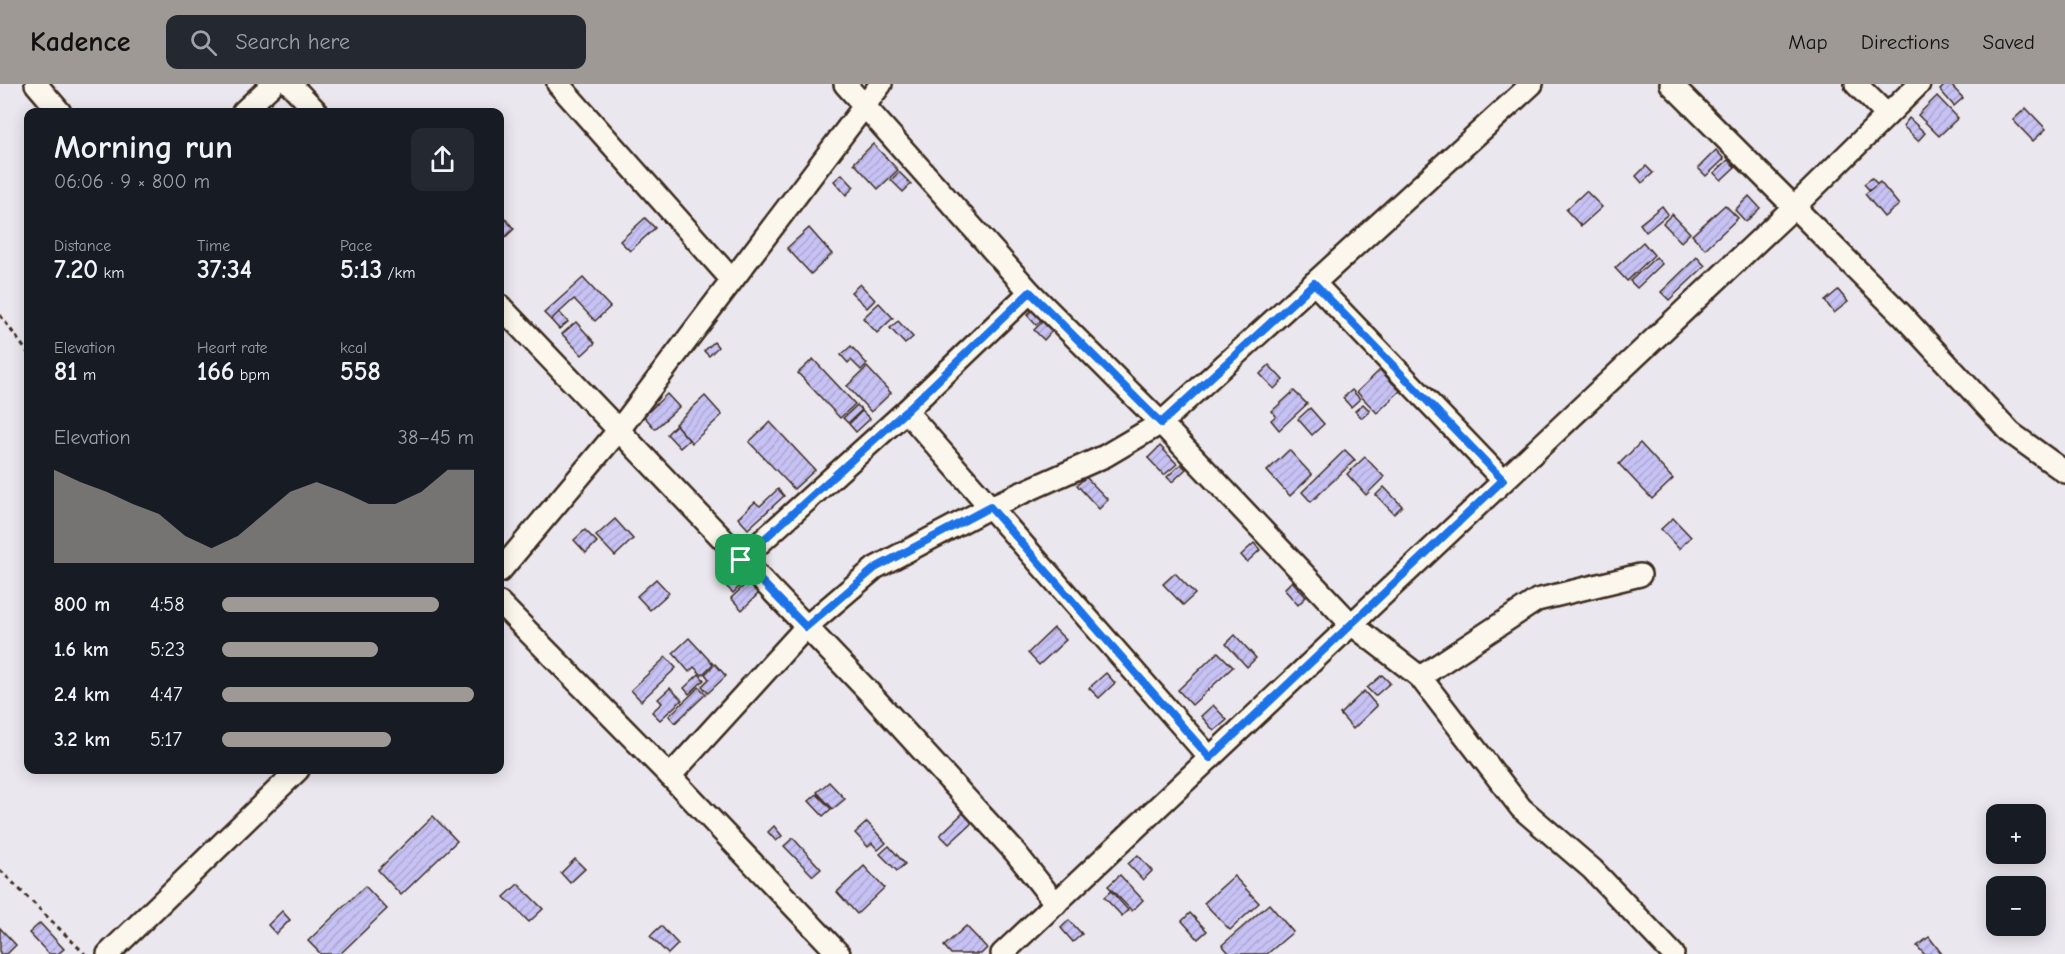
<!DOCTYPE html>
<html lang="en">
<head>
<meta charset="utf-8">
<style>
  :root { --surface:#171b24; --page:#242831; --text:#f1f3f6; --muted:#9ea1a6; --accent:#9f9995 }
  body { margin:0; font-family:"Comic Neue",sans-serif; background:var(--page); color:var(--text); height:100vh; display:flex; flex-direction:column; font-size:22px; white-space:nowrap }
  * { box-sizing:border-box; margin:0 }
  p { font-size:20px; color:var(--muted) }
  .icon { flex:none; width:33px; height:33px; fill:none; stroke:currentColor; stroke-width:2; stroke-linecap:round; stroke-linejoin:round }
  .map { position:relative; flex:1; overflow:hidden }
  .panel { position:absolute; left:24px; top:24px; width:480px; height:666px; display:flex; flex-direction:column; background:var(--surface); border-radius:12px; box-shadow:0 3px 15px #0003 }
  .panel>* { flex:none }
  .buttons { position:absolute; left:1986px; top:720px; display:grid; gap:12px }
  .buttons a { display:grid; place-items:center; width:60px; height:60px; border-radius:12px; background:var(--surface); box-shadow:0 3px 15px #0003; font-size:30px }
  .pin { position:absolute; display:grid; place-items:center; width:51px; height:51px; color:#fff; margin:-26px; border-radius:12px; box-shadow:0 3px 9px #0006 }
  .round { display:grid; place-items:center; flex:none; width:63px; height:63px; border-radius:12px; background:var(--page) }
  .headline { display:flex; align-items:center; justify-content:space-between; height:102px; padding:0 30px }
  h1 { font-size:33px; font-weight:600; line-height:45px }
  .metrics { display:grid; grid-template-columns:repeat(3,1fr); gap:9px; height:102px; padding:6px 30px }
  .metrics div { display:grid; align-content:center }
  .metrics b { font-size:26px; font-weight:600 }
  .metrics small { font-size:16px; font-weight:400 }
  .metrics p { font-size:16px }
  .chart { height:168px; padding:12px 30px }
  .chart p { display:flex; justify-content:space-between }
  .chart svg { width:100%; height:108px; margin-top:6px; fill:var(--accent); opacity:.7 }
  ul { padding:0 30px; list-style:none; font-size:20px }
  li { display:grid; grid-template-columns:96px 72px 1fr; align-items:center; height:45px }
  li i { height:15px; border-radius:8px; background:var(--accent) }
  header { display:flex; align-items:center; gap:36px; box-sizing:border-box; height:84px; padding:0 30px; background:var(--accent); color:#111 }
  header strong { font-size:28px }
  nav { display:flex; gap:33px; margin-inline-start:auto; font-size:21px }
  .search { width:420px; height:54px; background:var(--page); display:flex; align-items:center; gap:15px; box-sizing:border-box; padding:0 21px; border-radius:12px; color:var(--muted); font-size:22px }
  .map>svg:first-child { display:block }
</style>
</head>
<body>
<header>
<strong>Kadence</strong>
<div class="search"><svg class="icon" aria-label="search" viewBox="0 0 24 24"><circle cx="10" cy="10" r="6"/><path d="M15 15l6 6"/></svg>Search here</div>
<nav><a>Map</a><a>Directions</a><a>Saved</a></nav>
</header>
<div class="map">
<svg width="2065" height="870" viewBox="0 0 2065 870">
  <defs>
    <pattern id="building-hatch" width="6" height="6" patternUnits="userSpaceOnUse" patternTransform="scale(1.5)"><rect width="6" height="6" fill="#c7c2f4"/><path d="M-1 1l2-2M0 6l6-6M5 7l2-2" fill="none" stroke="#aca7d1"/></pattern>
  </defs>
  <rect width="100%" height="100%" fill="#ebe7ee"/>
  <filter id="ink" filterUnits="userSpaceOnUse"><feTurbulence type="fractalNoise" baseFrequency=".0167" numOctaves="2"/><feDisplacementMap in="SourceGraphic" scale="12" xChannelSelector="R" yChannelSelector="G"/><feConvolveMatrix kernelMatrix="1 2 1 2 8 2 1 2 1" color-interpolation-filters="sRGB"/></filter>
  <g filter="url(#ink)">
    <g fill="url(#building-hatch)" stroke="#3b2a1e" stroke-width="1.5">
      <polygon points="1946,0 1950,0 1963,14 1954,22 1940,6"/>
      <polygon points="1937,12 1958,34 1939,52 1918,31"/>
      <polygon points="2026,24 2046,45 2033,57 2013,36"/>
      <polygon points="1909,34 1925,49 1918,57 1903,42"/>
      <polygon points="873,60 898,86 878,105 854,79"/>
      <polygon points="1716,66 1724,75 1706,92 1698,84"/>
      <polygon points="1728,76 1735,83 1721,96 1714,89"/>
      <polygon points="1646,82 1653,89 1642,99 1636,92"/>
      <polygon points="899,88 911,100 903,108 891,96"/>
      <polygon points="842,90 854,103 846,111 834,97"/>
      <polygon points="1872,94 1879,102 1872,109 1864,100"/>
      <polygon points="1880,98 1899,121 1884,133 1865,110"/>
      <polygon points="1586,107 1602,123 1581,142 1566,126"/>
      <polygon points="1749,112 1760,124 1746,138 1735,126"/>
      <polygon points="1725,121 1738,134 1705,165 1692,151"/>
      <polygon points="1662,122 1668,130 1646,148 1640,140"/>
      <polygon points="1672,130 1690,149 1681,158 1663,139"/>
      <polygon points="502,131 514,145 500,158 500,133"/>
      <polygon points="645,134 655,144 630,167 620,157"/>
      <polygon points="809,144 832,170 811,190 787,164"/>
      <polygon points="1643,158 1654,171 1627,197 1615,184"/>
      <polygon points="1656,173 1662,180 1637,204 1630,197"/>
      <polygon points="1697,173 1705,182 1669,216 1661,208"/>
      <polygon points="583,194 610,223 595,237 574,215 551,236 544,229"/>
      <polygon points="860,200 875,216 867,224 851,208"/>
      <polygon points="1838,206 1848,218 1834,229 1825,217"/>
      <polygon points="879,219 893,234 877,249 863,234"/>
      <polygon points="1033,225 1042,235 1036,241 1027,231"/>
      <polygon points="559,228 568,238 559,245 551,236"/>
      <polygon points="898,237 913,253 905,260 890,244"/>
      <polygon points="1043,237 1052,247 1044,256 1034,246"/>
      <polygon points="576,238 595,259 582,271 562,250"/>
      <polygon points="714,258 718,263 709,272 704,267"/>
      <polygon points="851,262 867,280 861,286 851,276 848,279 841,271"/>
      <polygon points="813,275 855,320 840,334 798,289"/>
      <polygon points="1269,281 1283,296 1274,305 1260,290"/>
      <polygon points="867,283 891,309 871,328 847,302"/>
      <polygon points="1380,286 1400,307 1377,329 1357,308"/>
      <polygon points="1352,306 1360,315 1351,323 1343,314"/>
      <polygon points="1294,307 1307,320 1279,346 1271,336 1276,332 1272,327"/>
      <polygon points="667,310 679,323 655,345 644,332"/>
      <polygon points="705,312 722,331 692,359 675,340"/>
      <polygon points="1363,320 1370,327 1362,334 1355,327"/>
      <polygon points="857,321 862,326 848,339 843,334"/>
      <polygon points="1310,324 1324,340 1312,351 1298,335"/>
      <polygon points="862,327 870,335 856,348 849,340"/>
      <polygon points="770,338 815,386 794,405 749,358"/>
      <polygon points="676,341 689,356 680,364 667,350"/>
      <polygon points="1640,359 1673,395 1652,415 1619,380"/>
      <polygon points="1160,362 1177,380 1164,391 1148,374"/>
      <polygon points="1289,366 1312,391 1290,412 1267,387"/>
      <polygon points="1345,366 1355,376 1311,418 1302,408"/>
      <polygon points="1365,373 1384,393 1366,411 1347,390"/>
      <polygon points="1181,380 1186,385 1172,398 1167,393"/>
      <polygon points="1086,393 1108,416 1099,425 1077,401"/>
      <polygon points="1384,403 1402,422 1394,430 1376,411"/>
      <polygon points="778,405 784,412 748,445 738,434 755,418 760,422"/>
      <polygon points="1673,434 1691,453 1679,465 1661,445"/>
      <polygon points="615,435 633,455 615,472 596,452"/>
      <polygon points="585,446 597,458 586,469 574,456"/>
      <polygon points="1254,459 1260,466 1247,478 1241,471"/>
      <polygon points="739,488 746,496 733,509 725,501"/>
      <polygon points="1175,489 1195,510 1183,521 1163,500"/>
      <polygon points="656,495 669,509 650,526 637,512"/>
      <polygon points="1292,497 1306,513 1298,521 1284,505"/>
      <polygon points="748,498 759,509 742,526 731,514"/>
      <polygon points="1054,544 1066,556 1039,581 1028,569"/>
      <polygon points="1235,551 1256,574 1247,583 1226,560"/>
      <polygon points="689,554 713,580 702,591 694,583 689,588 673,569"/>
      <polygon points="1218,568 1233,583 1192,621 1178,606"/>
      <polygon points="666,573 676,584 641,617 631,606"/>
      <polygon points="715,580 726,592 708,609 702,602 709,595 705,590"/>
      <polygon points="1106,589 1115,599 1099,614 1089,604"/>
      <polygon points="699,590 704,596 689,610 684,604"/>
      <polygon points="1382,591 1390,599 1375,612 1367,604"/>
      <polygon points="699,603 706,610 675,639 669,632"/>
      <polygon points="670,604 682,616 660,636 652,628 662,619 658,615"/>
      <polygon points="1364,607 1377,622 1353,645 1340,630"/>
      <polygon points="1213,621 1227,636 1214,647 1201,632"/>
      <polygon points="829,698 845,715 833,725 817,708"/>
      <polygon points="817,710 831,725 823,732 809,717"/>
      <polygon points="963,729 972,739 949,760 940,751"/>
      <polygon points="433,732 457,757 401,811 378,786"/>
      <polygon points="867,738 886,759 878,766 872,759 868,763 855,749"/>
      <polygon points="774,742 782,752 776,757 768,748"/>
      <polygon points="793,754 821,785 813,792 784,762"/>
      <polygon points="889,762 905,780 897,787 880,770"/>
      <polygon points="1138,771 1152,787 1143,796 1128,780"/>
      <polygon points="575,775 585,785 570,799 561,789"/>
      <polygon points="864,782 884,804 857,830 837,808"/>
      <polygon points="1120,791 1143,816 1132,827 1108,802"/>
      <polygon points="1234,792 1259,819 1230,846 1204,819"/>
      <polygon points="518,800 543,825 529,838 504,813"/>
      <polygon points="365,802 387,825 340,870 321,870 308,857"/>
      <polygon points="1111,807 1128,826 1122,832 1104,813"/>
      <polygon points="1269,820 1293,848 1267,870 1230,870 1222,861"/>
      <polygon points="282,827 290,836 276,850 268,841"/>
      <polygon points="1190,829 1207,847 1198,855 1182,837"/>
      <polygon points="1069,836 1082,850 1073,858 1061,844"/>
      <polygon points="40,839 64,865 58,870 49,870 29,849"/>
      <polygon points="661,842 678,860 668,870 650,852"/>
      <polygon points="966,842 987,864 981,870 951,870 944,862"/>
      <polygon points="0,844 16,861 7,870 0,870"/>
      <polygon points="1929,853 1942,870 1924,870 1917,862"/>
    </g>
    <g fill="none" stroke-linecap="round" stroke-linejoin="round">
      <defs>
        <g id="street">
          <polyline points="36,0 60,28"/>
          <polyline points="290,0 317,28"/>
          <polyline points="558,0 732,196"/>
          <polyline points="845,0 1030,208 1161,339 1350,539 1420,593 1521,724 1592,785 1673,870"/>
          <polyline points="1671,0 1902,231 2011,349 2065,388"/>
          <polyline points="1856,0 1887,31"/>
          <polyline points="243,28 273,0"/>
          <polyline points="1314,199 1503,396"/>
          <polyline points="500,222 867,606 1015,768 1056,820"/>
          <polyline points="906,327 1210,674"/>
          <polyline points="741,476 906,327 1030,208"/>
          <polyline points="500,487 618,347 881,0"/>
          <polyline points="500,519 670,692 839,870"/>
          <polyline points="1420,593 1537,516 1640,491"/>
          <polyline points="670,692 806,543 875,484 990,423 1105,372 1161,339 1532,0"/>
          <polyline points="108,870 298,686"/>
          <polyline points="1002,870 1793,124 1919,0"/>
        </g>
      </defs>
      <use href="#street" stroke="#3b2a1e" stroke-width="26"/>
      <g stroke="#3b2a1e" stroke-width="3" stroke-dasharray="4.5 4.5" stroke-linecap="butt">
        <polyline points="0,231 28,269"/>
        <polyline points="0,786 85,870"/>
      </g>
      <use href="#street" stroke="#fbf7ec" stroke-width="21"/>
    </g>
  </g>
  <g fill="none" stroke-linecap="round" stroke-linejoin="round" filter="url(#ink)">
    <defs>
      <polygon id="route" points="1314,199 1503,396 1210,674 990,423 875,484 806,543 741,476 906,327 1030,208 1161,339"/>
    </defs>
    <use href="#route" stroke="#fff" stroke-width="12"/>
    <use href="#route" stroke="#1a73e8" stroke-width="8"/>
  </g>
</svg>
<div class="buttons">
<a>+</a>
<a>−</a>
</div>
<div class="pin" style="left:741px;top:476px;background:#1e9e55"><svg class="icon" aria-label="arrive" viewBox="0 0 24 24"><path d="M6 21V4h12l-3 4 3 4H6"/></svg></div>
<section class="panel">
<div class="headline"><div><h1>Morning run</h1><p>06:06 · 9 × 800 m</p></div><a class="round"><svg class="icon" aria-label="share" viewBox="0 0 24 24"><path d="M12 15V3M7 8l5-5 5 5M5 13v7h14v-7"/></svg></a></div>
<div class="metrics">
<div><p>Distance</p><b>7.20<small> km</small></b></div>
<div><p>Time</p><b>37:34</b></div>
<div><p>Pace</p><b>5:13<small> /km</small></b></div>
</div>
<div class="metrics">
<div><p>Elevation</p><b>81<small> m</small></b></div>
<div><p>Heart rate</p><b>166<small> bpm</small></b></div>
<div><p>kcal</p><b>558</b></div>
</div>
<div class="chart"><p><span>Elevation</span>38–45 m</p>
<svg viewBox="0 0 160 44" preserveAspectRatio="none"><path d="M0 44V6L10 11L20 15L30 20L40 24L50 33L60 38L70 33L80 24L90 15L100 11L110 15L120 20L130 20L140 15L150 6L160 6V44z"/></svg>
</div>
<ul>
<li><b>800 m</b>4:58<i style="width:86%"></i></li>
<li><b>1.6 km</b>5:23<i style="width:62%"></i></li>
<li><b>2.4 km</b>4:47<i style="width:100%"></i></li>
<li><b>3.2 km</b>5:17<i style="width:67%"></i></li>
</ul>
</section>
</div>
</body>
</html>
